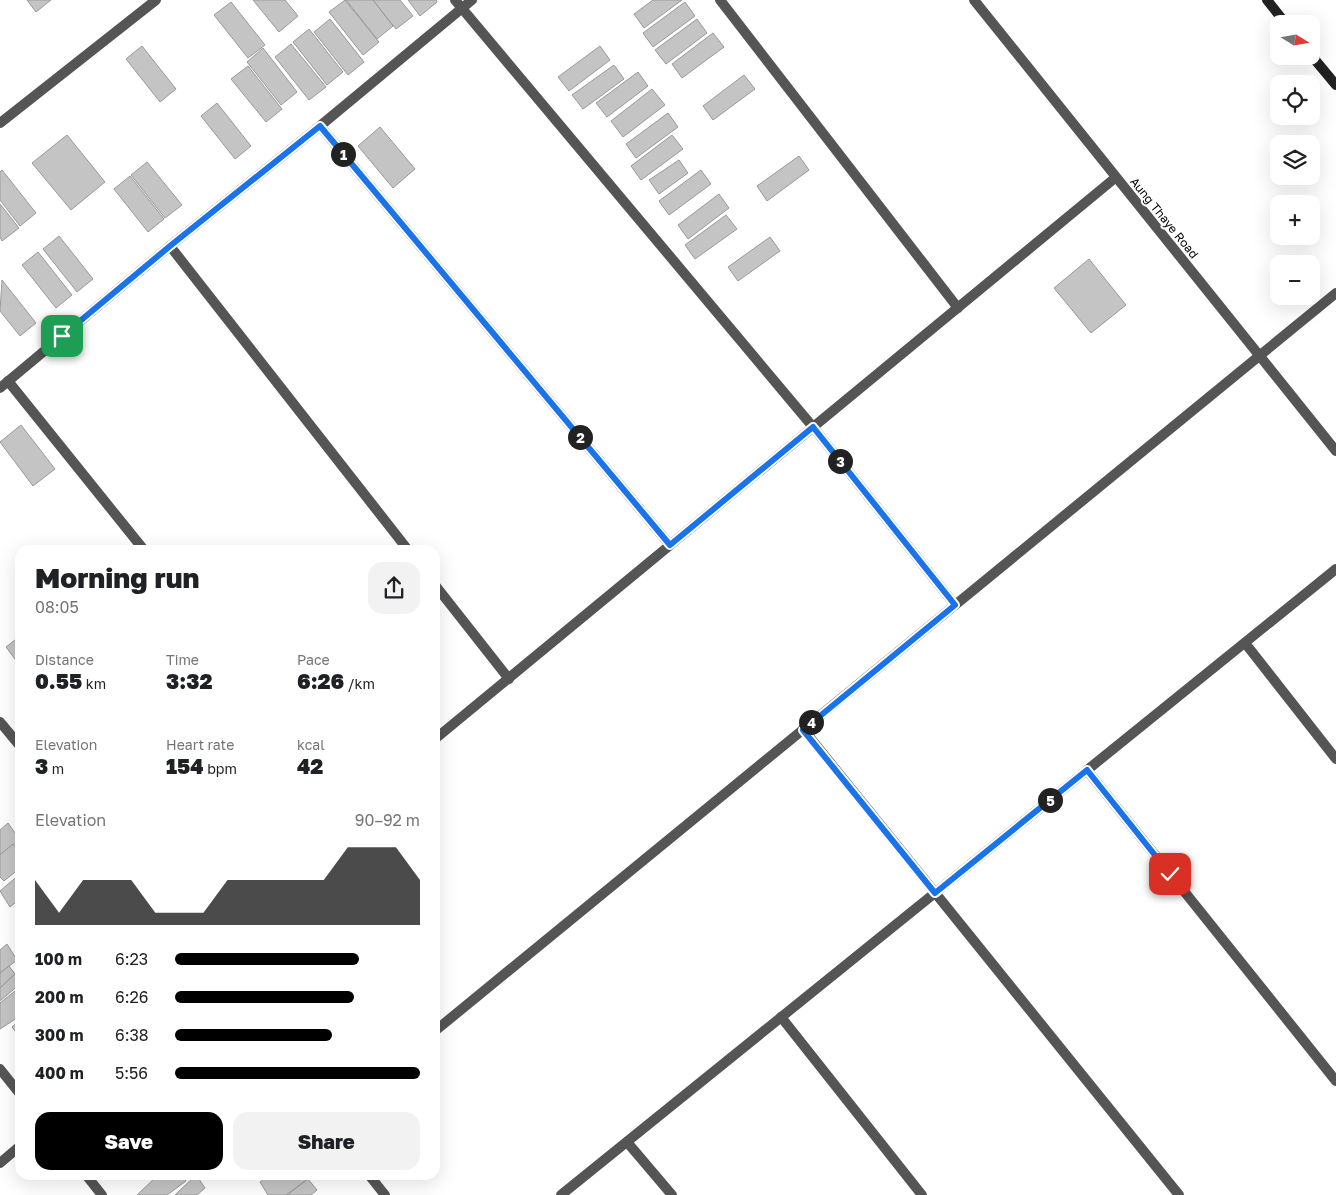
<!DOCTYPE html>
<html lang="en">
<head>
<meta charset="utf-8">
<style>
  :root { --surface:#fff; --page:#f2f2f2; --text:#202124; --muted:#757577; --accent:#000 }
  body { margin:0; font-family:"Golos Text",sans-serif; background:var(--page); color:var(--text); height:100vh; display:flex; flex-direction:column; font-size:19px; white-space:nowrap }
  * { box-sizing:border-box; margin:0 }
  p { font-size:16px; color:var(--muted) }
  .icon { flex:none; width:28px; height:28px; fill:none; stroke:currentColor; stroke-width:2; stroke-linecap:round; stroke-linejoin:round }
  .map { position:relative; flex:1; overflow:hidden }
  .sheet { position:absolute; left:15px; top:545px; width:425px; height:635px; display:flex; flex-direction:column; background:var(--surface); border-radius:15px; box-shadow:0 5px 20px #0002 }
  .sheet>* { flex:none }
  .needle { width:32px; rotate:101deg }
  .tools { position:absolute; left:1270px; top:15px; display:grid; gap:10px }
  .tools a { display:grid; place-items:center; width:50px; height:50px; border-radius:10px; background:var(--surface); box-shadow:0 5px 20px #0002; font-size:25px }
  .pin { position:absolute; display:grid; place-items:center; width:42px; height:42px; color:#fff; margin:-21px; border-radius:10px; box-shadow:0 2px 8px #0006 }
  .km { position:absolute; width:25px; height:25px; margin:-12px; border-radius:50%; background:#222; color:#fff; font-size:14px; line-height:25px; text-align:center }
  .round { display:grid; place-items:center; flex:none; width:52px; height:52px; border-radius:15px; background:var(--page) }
  .head { display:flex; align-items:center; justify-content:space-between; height:85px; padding:0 20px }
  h1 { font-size:28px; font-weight:800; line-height:38px }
  .figures { display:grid; grid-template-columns:repeat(3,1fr); gap:8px; height:85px; padding:5px 20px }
  .figures div { display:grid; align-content:center }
  .figures b { font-size:21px; font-weight:800 }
  .figures small { font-size:14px; font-weight:400 }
  .figures p { font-size:14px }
  .chart { height:140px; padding:10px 20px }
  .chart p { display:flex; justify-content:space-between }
  .chart svg { width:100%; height:90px; margin-top:5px; fill:var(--accent); opacity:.7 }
  .cta { display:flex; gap:10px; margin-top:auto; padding:10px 20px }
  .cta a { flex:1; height:58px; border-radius:15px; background:var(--accent); color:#fff; font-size:20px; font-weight:800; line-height:58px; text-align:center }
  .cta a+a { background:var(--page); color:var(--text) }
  ul { padding:0 20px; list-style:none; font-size:16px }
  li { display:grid; grid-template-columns:80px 60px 1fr; align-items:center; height:38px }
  li i { height:12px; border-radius:6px; background:var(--accent) }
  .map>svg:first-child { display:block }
</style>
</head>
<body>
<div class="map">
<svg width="1336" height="1195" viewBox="0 0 1336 1195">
  <rect width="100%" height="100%" fill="#fff"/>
  <g fill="#c4c4c4" stroke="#999">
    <polygon points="27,0 51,0 36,12"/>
    <polygon points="253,0 285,0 298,16 279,32"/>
    <polygon points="345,0 379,42 363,55 329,12"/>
    <polygon points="346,0 373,0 393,26 377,39"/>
    <polygon points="373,0 400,0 413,16 396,29"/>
    <polygon points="408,0 436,0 437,2 420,16"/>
    <polygon points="653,0 682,0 644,28 634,14"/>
    <polygon points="231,2 265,45 248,58 214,15"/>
    <polygon points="685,2 695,16 653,47 643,33"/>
    <polygon points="330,19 364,62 348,75 314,32"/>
    <polygon points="697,19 707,33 666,64 655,50"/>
    <polygon points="309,29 343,72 327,85 293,42"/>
    <polygon points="713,33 724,47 682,78 672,64"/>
    <polygon points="291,44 326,87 309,100 275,57"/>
    <polygon points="142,46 176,89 160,102 126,59"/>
    <polygon points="600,46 610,60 569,91 558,77"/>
    <polygon points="263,48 297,92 281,105 247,62"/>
    <polygon points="614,65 624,79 583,109 572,95"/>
    <polygon points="248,66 282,109 266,122 231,79"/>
    <polygon points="638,72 648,86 607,117 596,103"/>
    <polygon points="744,75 755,89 713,120 703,106"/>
    <polygon points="652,89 665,105 623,137 611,121"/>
    <polygon points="217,103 251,146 235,159 201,116"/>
    <polygon points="668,113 678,127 636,158 626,144"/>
    <polygon points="380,127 415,169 393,188 358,146"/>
    <polygon points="67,135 105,182 71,210 32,163"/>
    <polygon points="672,135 683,149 641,180 631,166"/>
    <polygon points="799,156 809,170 767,201 757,186"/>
    <polygon points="679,160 688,173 659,194 649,180"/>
    <polygon points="147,162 182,205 165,218 131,175"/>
    <polygon points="2,170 36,213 20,226 0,200 0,172"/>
    <polygon points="701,170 711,184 669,215 659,201"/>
    <polygon points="130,176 164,219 148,232 114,189"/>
    <polygon points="719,194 729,208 688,239 678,225"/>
    <polygon points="0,204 19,228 2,241 0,237"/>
    <polygon points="726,215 737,229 695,259 685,245"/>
    <polygon points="59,236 93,279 77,292 43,249"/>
    <polygon points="770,237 780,251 738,281 728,267"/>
    <polygon points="38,252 72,295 56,308 22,265"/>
    <polygon points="1089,259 1126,305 1091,333 1054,288"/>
    <polygon points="2,280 36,323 20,336 0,311"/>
    <polygon points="21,425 55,469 33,486 0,442"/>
    <polygon points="20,636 20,666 6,647"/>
    <polygon points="8,823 20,840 0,855 0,830"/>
    <polygon points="13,844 20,854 20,868 4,881 0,877 0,855"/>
    <polygon points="20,874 20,899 10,907 0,891"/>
    <polygon points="7,944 17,960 0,973 0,950"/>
    <polygon points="9,966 15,974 0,988 0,973"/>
    <polygon points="15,974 20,980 20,984 0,1001 0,988"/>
    <polygon points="20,987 20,1016 0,1029 0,1003"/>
    <polygon points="20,1020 20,1038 12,1027"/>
    <polygon points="158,1175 181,1175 186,1181 167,1195 137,1195"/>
    <polygon points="196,1175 205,1188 197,1195 175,1195"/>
    <polygon points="269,1175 305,1175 308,1179 286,1195 268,1195 260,1182"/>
    <polygon points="308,1179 317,1190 311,1195 287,1195"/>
  </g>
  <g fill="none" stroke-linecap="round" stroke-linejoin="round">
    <g stroke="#555" stroke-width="10">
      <polyline points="455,0 813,427 955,605"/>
      <polyline points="720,0 958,308"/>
      <polyline points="974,0 1336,451"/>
      <polyline points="0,123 156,0"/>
      <polyline points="320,126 670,545"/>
      <polyline points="170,246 408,550"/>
      <polyline points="8,381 144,550"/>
      <polyline points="0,388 170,246 320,126 472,0"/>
      <polyline points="435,585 509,679"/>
      <polyline points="1245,643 1336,759"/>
      <polyline points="0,722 20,746"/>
      <polyline points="803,729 1179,1195"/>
      <polyline points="435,739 1115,178"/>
      <polyline points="1087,770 1336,1081"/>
      <polyline points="781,1017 922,1195"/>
      <polyline points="435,1031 1336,293"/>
      <polyline points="0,1069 20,1094"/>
      <polyline points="627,1142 672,1195"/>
      <polyline points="0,1163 20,1146"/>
      <polyline points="86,1175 102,1195"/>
      <polyline points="369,1175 385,1195"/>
      <polyline points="561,1195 1336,569"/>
    </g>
    <g stroke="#222" stroke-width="10">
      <polyline points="1267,0 1286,24"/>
      <polyline points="1311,55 1336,85"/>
    </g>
  </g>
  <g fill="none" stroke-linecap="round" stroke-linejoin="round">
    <defs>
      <polyline id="route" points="62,336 170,246 320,126 670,545 813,427 955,605 803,730 935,893 1087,770 1170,874"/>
    </defs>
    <use href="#route" stroke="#fff" stroke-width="10"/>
    <use href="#route" stroke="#1a73e8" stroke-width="6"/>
  </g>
  <g text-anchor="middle" stroke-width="4" stroke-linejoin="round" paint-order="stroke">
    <g font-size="12" fill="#000" stroke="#fff">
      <text transform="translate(1164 218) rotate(51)" y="4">Aung Thaye Road</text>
    </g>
  </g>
</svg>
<div class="tools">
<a><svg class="needle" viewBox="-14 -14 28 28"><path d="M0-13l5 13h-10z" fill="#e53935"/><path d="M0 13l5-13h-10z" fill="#757577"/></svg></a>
<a><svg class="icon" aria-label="locate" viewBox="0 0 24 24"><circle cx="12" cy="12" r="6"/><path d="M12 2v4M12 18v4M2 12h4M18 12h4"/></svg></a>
<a><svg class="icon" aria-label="layers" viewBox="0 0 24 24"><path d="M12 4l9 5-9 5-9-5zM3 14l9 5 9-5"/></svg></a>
<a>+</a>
<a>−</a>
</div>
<div class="pin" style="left:62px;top:336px;background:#1e9e55"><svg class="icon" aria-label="arrive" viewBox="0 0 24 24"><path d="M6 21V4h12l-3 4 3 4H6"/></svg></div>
<div class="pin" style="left:1170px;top:874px;background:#d93025"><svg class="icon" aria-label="check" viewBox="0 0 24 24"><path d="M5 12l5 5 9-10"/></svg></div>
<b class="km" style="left:343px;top:154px">1</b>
<b class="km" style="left:580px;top:437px">2</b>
<b class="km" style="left:840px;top:461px">3</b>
<b class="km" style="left:811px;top:722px">4</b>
<b class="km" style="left:1050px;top:800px">5</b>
<section class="sheet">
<div class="head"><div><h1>Morning run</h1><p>08:05</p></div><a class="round"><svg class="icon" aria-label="share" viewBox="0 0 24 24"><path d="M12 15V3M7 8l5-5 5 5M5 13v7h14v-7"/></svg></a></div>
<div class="figures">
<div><p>Distance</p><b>0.55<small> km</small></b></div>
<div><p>Time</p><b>3:32</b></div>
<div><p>Pace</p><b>6:26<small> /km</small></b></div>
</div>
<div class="figures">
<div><p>Elevation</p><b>3<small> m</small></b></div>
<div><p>Heart rate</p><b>154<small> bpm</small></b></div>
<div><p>kcal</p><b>42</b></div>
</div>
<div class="chart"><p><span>Elevation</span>90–92 m</p>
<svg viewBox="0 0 160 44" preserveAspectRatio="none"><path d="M0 44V22L10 38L20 22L30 22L40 22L50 38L60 38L70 38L80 22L90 22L100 22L110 22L120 22L130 6L140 6L150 6L160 22V44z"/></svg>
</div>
<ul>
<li><b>100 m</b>6:23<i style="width:75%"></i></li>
<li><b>200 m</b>6:26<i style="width:73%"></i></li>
<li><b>300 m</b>6:38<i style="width:64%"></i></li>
<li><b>400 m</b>5:56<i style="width:100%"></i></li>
</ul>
<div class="cta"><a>Save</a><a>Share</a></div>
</section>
</div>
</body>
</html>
